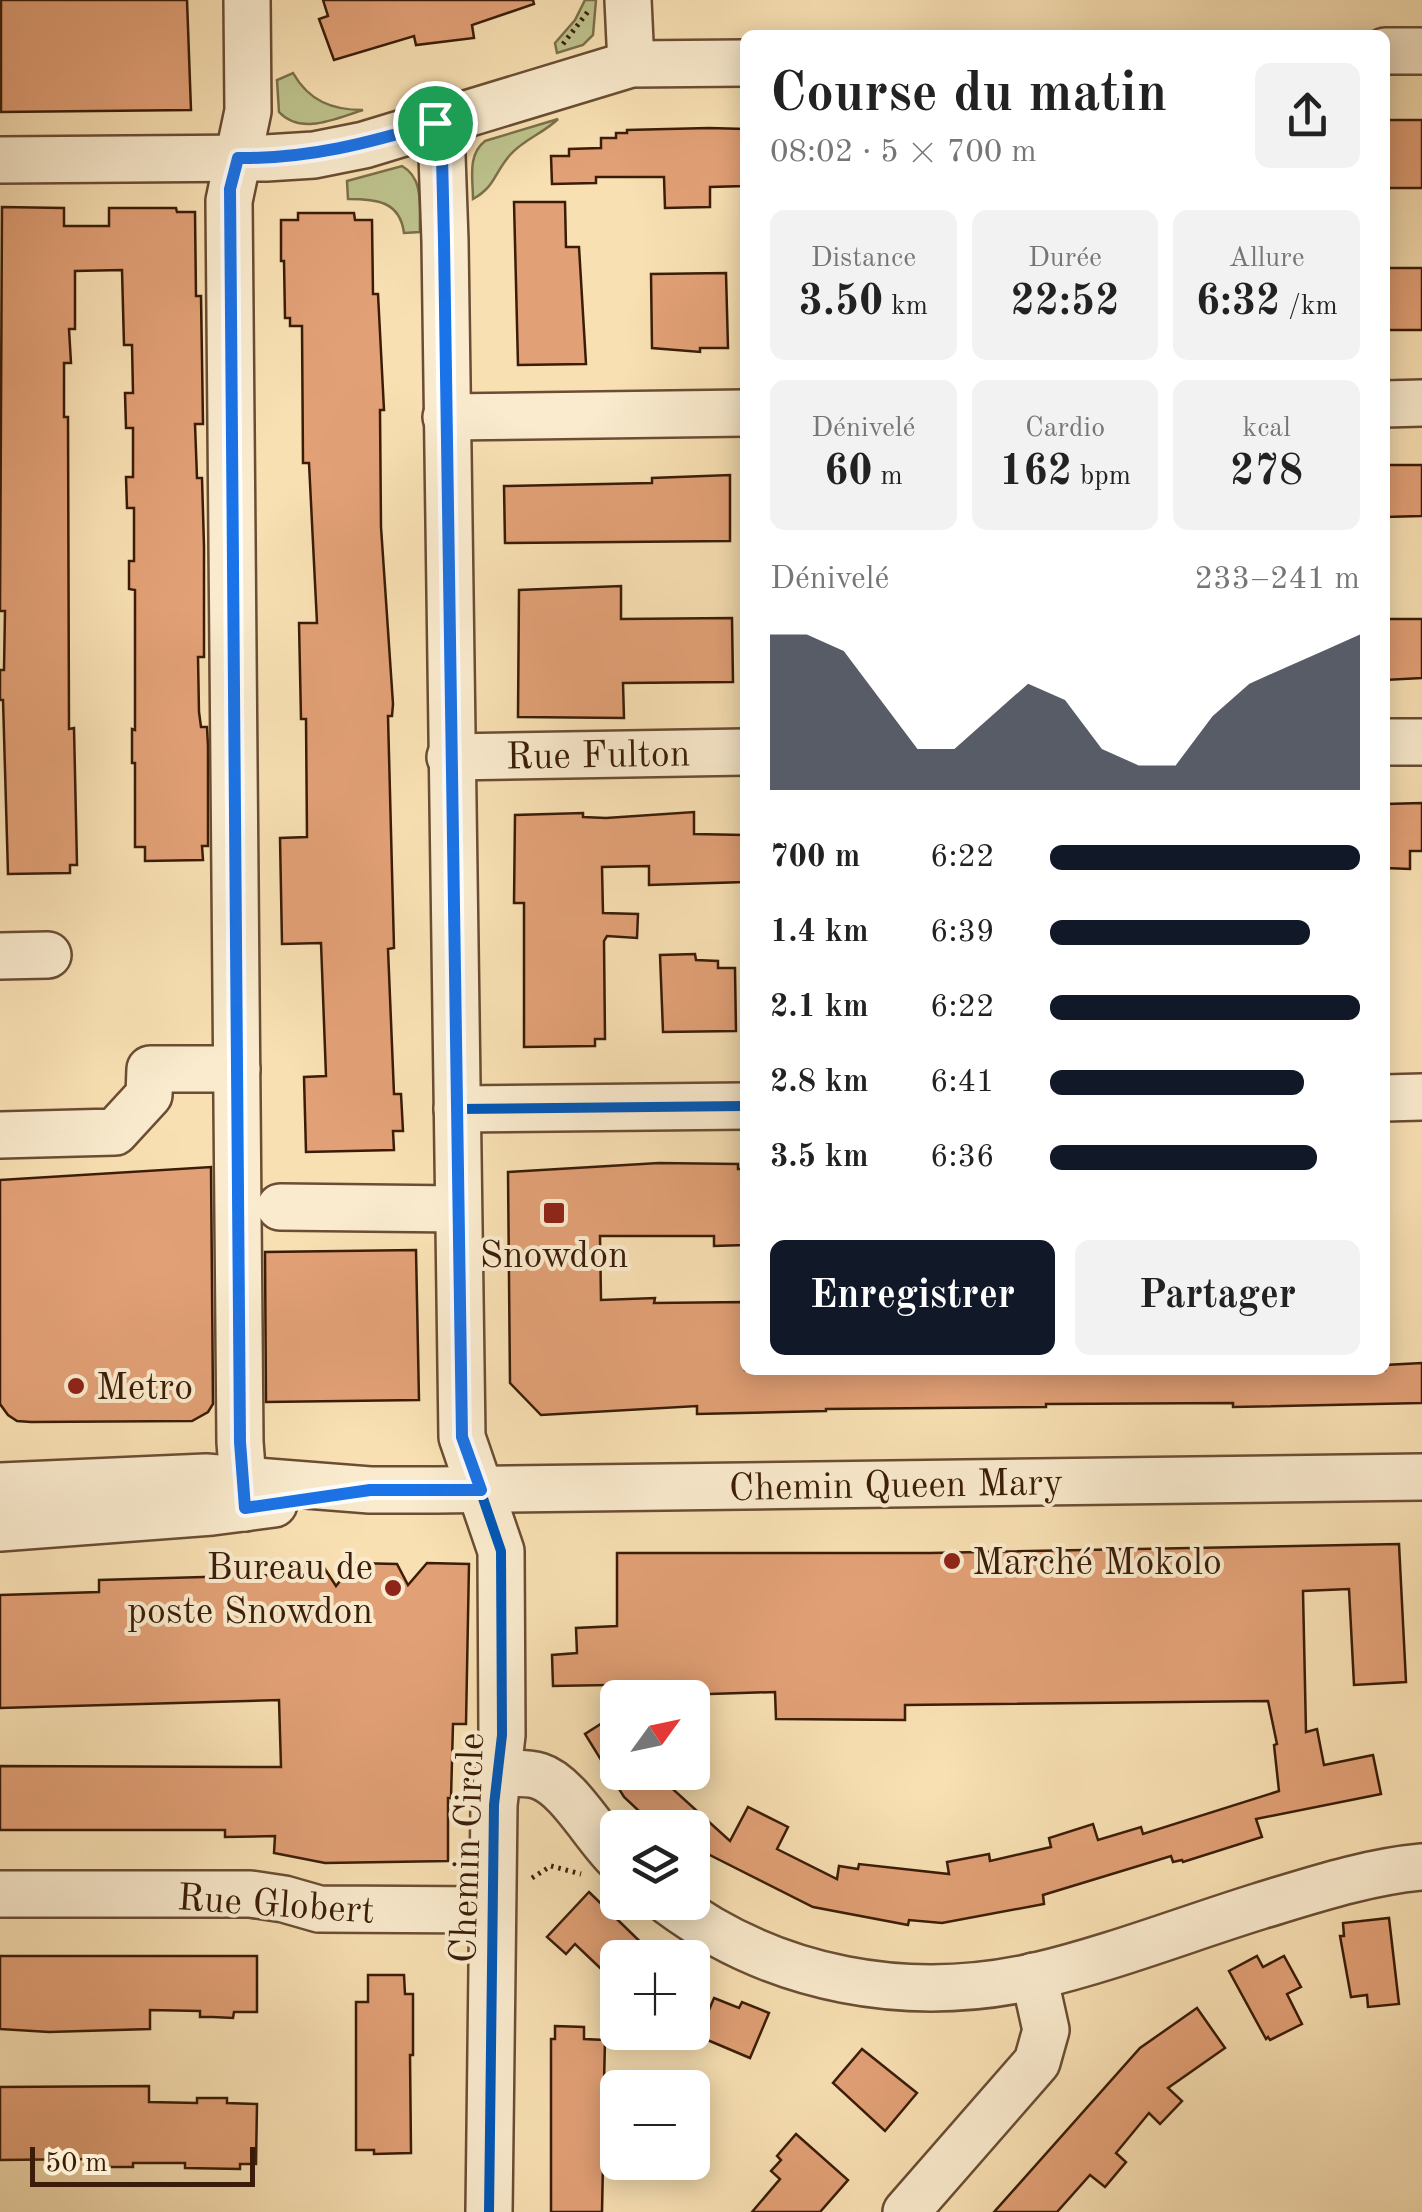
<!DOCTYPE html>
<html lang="fr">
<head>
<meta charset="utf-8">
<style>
  :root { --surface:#fff; --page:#f2f2f2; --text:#222; --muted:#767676; --accent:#111827 }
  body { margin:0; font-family:"Old Standard TT",serif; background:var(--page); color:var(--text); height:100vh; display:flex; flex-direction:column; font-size:38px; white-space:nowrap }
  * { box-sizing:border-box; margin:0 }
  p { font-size:32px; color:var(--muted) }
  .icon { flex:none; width:55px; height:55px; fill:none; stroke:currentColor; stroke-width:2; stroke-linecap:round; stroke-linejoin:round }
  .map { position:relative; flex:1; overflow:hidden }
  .details { position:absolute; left:740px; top:30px; width:650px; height:1345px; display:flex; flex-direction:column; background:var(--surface); border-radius:15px; box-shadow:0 5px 25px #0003 }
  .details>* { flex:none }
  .needle { width:65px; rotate:57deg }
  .tools { position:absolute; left:600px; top:1680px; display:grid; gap:20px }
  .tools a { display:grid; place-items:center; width:110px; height:110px; border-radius:15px; background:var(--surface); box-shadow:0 5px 25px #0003; font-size:50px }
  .scale { position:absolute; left:30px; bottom:25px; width:225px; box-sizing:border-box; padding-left:10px; border:5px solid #3a1c08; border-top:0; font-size:28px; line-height:35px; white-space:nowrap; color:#3a1c08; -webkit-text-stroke:8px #faebce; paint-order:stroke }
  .pin { position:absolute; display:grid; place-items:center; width:85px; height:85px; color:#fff; margin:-42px; border:5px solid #fff; border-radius:50%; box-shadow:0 2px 10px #0007 }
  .round { display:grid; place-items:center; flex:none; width:105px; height:105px; border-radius:15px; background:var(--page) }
  .headline { display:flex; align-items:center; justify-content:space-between; height:170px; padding:0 30px }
  h1 { font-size:55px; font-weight:700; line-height:75px }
  .figures { display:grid; grid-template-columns:repeat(3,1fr); gap:15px; height:170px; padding:10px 30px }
  .figures div { display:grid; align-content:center; border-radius:15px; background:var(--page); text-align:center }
  .figures b { font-size:42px; font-weight:700 }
  .figures small { font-size:28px; font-weight:400 }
  .figures p { font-size:28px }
  .chart { height:280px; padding:20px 30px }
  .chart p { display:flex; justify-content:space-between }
  .chart svg { width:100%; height:180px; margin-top:10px; fill:var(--accent); opacity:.7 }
  .primary-button { display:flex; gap:20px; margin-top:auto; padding:20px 30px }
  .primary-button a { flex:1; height:115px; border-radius:15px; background:var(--accent); color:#fff; font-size:40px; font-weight:700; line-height:115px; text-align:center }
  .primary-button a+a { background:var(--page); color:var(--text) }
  ul { padding:0 30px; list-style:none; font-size:32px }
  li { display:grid; grid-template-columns:160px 120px 1fr; align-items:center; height:75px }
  li i { height:25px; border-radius:12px; background:var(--accent) }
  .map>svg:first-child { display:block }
</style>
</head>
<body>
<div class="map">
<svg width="1422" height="2212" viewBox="0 0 1422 2212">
  <rect width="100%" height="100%" fill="#f8e0b3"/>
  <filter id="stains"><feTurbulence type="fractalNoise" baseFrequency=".002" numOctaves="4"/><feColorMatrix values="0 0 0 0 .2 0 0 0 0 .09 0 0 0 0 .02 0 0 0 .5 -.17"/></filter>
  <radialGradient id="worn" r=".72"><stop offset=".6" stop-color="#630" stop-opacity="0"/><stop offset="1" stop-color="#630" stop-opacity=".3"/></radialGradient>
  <g fill="#bdc28c" stroke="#7c6f4a" stroke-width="2.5">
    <polygon points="585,0 596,0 593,35 583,45 557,53 555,43 575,20"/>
    <path d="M293 73C309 101 332 110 363 110 337 118 301 136 279 112L277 80Z"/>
    <path d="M558 119C544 133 524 139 510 155 494 173 495 187 473 199 473 179 467 155 485 141Z"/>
    <path d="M402 166C425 179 419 208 420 232L404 233C400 201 376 199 348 199L347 181Z"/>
  </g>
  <g fill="#e2a076" stroke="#3a1c08" stroke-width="2.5">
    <polygon points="1,0 187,0 191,110 1,112"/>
    <polygon points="323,0 533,0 534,4 472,25 474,38 416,45 414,36 334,60 319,19 328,16"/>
    <rect x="1385" y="120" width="37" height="68"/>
    <polygon points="709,128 745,129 745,186 710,187 710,207 665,208 664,177 596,177 596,183 552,184 551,156 569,156 569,149 601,148 601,138 616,138 616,133 627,133 627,130"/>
    <polygon points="514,202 565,202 566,247 579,247 586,364 518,365"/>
    <polygon points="2,207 64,208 64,226 109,226 109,208 176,208 177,212 195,212 196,296 201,296 203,424 195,424 197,478 202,478 204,546 204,657 198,657 199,712 201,727 207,727 208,746 208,846 202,846 203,860 145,861 145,847 135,847 135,763 132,763 132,729 135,730 135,590 129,589 129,561 134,561 134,508 127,508 126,477 133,477 133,428 126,428 125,393 133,393 132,345 124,345 122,270 75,271 75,329 69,329 71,363 64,363 64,417 68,417 69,729 74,728 77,865 70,865 70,873 8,874 3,700 0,700 0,670 4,670 5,611 0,611"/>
    <polygon points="298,213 354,213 355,220 372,220 373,294 378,294 384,410 380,410 381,527 393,704 392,716 388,716 394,948 388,949 394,1094 401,1094 403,1131 393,1131 394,1150 306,1152 304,1077 326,1076 321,943 282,944 280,838 307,837 306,719 301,719 299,623 317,623 309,463 303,463 302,326 290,326 290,318 285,318 284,261 281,261 281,220 298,220"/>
    <rect x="1385" y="268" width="37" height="62"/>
    <polygon points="726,273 728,348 700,348 700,352 652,348 651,274"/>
    <polygon points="1385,465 1422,465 1422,516 1385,517"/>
    <polygon points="730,475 730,541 505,543 504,486 652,483 652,478"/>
    <polygon points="621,586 621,619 732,618 733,682 623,683 624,718 518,717 519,590"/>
    <polygon points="1385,619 1422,619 1422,678 1385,680"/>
    <polygon points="1422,803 1422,851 1410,851 1410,869 1385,868 1385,804"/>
    <polygon points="694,812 694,834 745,835 745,882 649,885 649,866 602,867 603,913 638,914 637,938 607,936 604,941 605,1039 595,1039 595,1046 524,1047 524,903 514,903 515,815 583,813 583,817 606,818"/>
    <polygon points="695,954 696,960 718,961 718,968 735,968 736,1031 663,1032 660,955"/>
    <polygon points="659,1163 738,1164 738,1169 745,1169 745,1245 714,1246 714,1236 600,1236 601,1300 655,1298 654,1303 745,1302 745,1370 1385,1370 1385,1365 1422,1363 1422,1403 1233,1407 1233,1403 1046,1404 1046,1407 826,1409 826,1411 697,1414 697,1406 541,1415 510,1383 508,1172"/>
    <polygon points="211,1167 213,1404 208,1412 192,1421 31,1422 17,1421 8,1415 0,1404 0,1180"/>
    <polygon points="416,1250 419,1400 266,1402 265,1252"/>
    <polygon points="1399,1544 1406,1682 1354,1685 1349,1589 1303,1591 1306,1732 1317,1729 1324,1765 1373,1755 1381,1794 1256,1819 1262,1837 1183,1862 1182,1860 1173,1862 1171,1856 1043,1895 1044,1904 942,1923 909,1920 908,1925 813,1907 692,1846 692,1828 657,1828 624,1797 585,1734 618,1713 618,1772 654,1772 730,1841 748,1807 788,1827 777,1849 837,1879 839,1866 858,1869 859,1864 949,1874 947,1862 989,1854 990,1861 1051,1847 1049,1838 1093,1824 1098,1840 1141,1827 1143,1834 1279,1791 1274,1745 1277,1744 1268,1701 905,1705 905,1720 776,1719 775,1692 645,1696 665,1684 553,1686 552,1655 577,1653 576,1628 617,1626 617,1553 930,1553"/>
    <polygon points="354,1563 397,1564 408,1585 427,1563 469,1564 466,1724 453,1724 451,1798 448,1798 448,1861 325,1863 274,1853 275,1836 225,1837 225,1830 0,1830 0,1766 281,1767 279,1700 0,1708 0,1595 99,1592 99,1580 274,1575 281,1566 323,1566 336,1586"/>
    <polygon points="589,1892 657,1958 618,1958 618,1985 575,1944 566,1954 547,1937"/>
    <polygon points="1389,1918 1399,2004 1368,2007 1367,1995 1351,1997 1340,1936 1344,1936 1343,1923"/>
    <polygon points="0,1956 257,1956 257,2012 234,2012 233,2018 213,2017 200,2017 200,2011 150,2010 150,2029 49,2032 0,2029"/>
    <polygon points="1257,1956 1263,1967 1284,1956 1301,1987 1287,1994 1302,2024 1270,2040 1268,2037 1266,2039 1229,1971"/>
    <polygon points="368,1975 404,1975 405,1994 413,1994 413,2055 410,2055 411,2153 374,2154 374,2150 356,2150 356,2002 368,2002"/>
    <polygon points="714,1998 739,2008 742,2002 769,2013 750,2058 698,2036"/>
    <polygon points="1197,2008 1225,2048 1168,2088 1182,2101 1160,2124 1149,2113 1116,2153 1126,2162 1105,2187 1090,2175 1057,2212 994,2212 1140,2048"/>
    <polygon points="555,2026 584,2027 584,2039 605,2040 603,2127 610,2127 610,2164 603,2164 602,2212 551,2212 551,2039 555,2039"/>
    <polygon points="862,2049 917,2093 885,2131 833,2083"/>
    <polygon points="149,2086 149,2102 197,2103 197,2098 227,2098 227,2103 257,2104 256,2164 240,2164 240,2169 185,2168 185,2163 133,2163 133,2167 106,2167 107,2160 89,2159 0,2160 0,2087"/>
    <polygon points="796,2134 848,2180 820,2212 752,2212 780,2179 771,2171 781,2160 777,2156"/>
  </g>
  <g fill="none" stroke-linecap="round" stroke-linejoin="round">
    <defs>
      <g id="minor">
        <polyline points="628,0 631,64"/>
        <polyline points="1385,51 1422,51"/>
        <polyline points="435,123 442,156 445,241 462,1437 501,1551 502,1735 494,1805 489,2212"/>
        <polyline points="0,160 266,158 314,155 364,145 631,64 745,63"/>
        <polyline points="1385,404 1422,403"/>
        <polyline points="446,417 745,413"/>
        <polyline points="1385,742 1422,742"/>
        <polyline points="450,757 745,752"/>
        <polyline points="0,956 48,955"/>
        <polyline points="1385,1098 1422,1097"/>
        <polyline points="457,1109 745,1106"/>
        <polyline points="0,1135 115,1132 149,1095 150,1069 237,1069"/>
        <polyline points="280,1207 458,1209"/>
        <polyline points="0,1486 206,1477 370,1490 437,1490 1422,1477"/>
        <polyline points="245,1508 240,1442 229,201 248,111 247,0"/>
        <polyline points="0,1528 212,1512 274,1504"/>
        <path d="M499 1773C511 1774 527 1772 539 1776 568 1785 595 1836 618 1858"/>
        <polyline points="0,1894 250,1894 284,1899 319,1909 492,1910"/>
        <path d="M669 1902C775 1981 908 2005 1036 1976 1112 1958 1186 1929 1260 1906 1313 1890 1367 1872 1422 1867"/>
        <polyline points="906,2212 1037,2062 1046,2030 1034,1976"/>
      </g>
    </defs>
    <use href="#minor" stroke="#6a4d33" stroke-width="50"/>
    <g stroke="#3a1c08" stroke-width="5" stroke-dasharray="2.5 5" stroke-linecap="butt">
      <polyline points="563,44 590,9"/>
      <polyline points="532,1878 551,1866 581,1874"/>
    </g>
    <use href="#minor" stroke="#faebce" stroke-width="45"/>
    <defs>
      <g id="cycleway">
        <polyline points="435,123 442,156 445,241 462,1437 501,1551 502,1735 494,1805 489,2212"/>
        <polyline points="457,1109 745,1106"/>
      </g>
    </defs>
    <use href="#cycleway" stroke="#faebce" stroke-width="16"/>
    <use href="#cycleway" stroke="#0057b8" stroke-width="10"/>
  </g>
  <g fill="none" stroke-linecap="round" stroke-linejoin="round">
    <defs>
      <path id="route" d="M435 123 442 156 444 241 462 1437 481 1490H370L245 1508 240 1442 230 189 238 158C308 159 369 143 435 123Z"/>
    </defs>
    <use href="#route" stroke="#fff" stroke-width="20"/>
    <use href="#route" stroke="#1a73e8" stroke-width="12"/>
  </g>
  <g fill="#8f2418" stroke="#faebce" stroke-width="4">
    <rect x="542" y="1201" width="24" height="24" rx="5"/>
    <circle cx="76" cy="1386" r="10"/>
    <circle cx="952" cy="1561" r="10"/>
    <circle cx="393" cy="1588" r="10"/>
  </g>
  <g text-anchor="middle" stroke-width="8" stroke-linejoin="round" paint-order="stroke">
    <g font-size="38" fill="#3a1c08" stroke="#faebce">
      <text transform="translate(598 754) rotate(-1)" y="13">Rue Fulton</text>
      <text transform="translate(896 1484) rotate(-1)" y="13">Chemin Queen Mary</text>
      <text transform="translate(466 1848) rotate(-88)" y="13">Chemin Circle</text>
      <text transform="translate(276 1903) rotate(4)" y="13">Rue Globert</text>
    </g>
    <g font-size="38" fill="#3a1c08" stroke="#faebce" text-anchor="start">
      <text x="554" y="1267" text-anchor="middle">Snowdon</text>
      <text x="96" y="1399">Metro</text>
      <text x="972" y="1574">Marché Mokolo</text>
      <text x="373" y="1579" text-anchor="end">Bureau de<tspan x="373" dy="44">poste Snowdon</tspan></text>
    </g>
  </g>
  <rect width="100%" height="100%" filter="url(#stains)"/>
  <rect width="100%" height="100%" fill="url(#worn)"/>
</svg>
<div class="tools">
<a><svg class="needle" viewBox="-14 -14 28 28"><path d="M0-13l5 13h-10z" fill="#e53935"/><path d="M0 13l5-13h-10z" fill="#767676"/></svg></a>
<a><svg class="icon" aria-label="layers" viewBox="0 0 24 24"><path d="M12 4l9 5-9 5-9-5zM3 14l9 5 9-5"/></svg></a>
<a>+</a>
<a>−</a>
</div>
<div class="scale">50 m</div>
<div class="pin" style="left:435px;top:123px;background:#1e9e55"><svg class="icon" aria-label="arrive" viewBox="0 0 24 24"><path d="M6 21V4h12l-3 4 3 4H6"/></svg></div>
<section class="details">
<div class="headline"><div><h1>Course du matin</h1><p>08:02 · 5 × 700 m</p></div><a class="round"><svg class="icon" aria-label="share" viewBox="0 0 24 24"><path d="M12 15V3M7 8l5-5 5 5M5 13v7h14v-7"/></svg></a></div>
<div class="figures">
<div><p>Distance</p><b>3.50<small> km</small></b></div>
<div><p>Durée</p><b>22:52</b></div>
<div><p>Allure</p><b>6:32<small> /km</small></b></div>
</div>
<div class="figures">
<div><p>Dénivelé</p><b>60<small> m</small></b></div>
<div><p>Cardio</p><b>162<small> bpm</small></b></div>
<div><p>kcal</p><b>278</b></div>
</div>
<div class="chart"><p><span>Dénivelé</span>233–241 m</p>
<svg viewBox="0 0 160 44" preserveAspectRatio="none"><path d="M0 44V6L10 6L20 10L30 22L40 34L50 34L60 26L70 18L80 22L90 34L100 38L110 38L120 26L130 18L140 14L150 10L160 6V44z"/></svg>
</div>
<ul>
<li><b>700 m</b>6:22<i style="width:100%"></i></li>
<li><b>1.4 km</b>6:39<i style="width:84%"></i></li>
<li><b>2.1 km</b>6:22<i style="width:100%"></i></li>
<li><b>2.8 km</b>6:41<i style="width:82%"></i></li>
<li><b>3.5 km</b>6:36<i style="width:86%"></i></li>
</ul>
<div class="primary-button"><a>Enregistrer</a><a>Partager</a></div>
</section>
</div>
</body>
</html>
